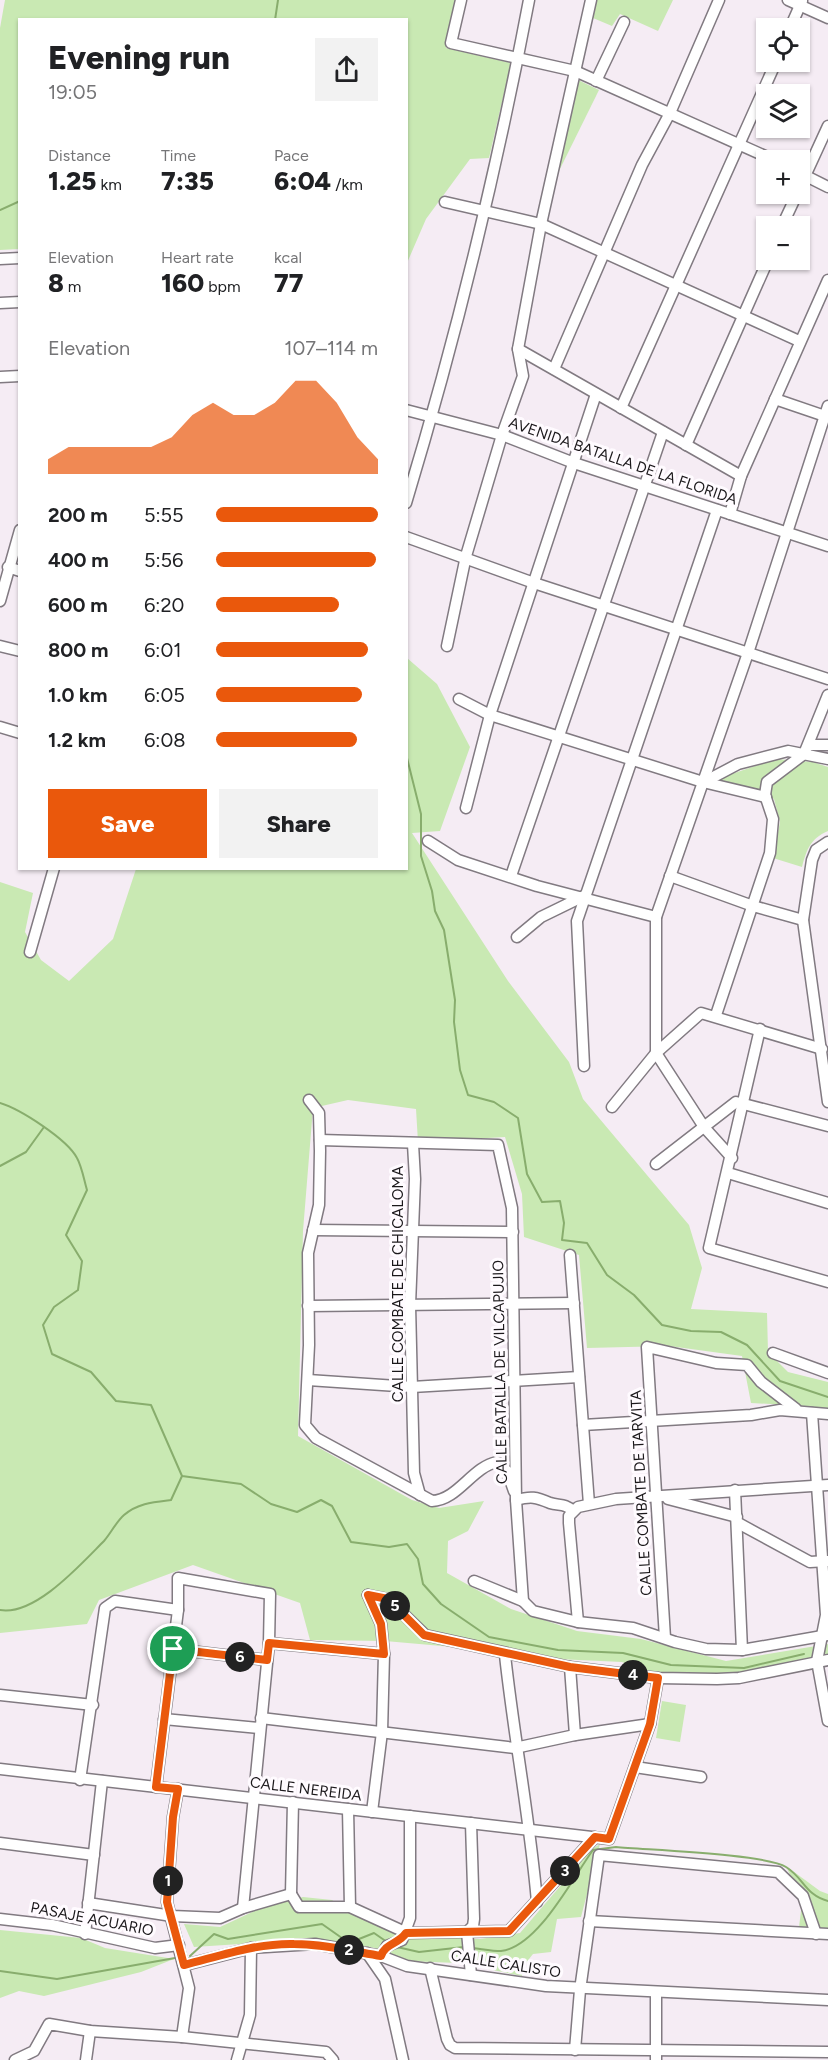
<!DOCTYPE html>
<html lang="en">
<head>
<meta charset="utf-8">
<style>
  :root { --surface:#fff; --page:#f2f2f2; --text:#202124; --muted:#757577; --accent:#ea580c }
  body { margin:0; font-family:Figtree,sans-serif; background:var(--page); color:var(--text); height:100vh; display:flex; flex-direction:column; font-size:22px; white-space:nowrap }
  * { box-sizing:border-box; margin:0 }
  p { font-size:20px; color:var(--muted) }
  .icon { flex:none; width:33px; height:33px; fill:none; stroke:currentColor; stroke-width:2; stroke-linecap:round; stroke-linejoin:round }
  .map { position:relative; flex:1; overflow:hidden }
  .side { position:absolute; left:18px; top:18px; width:390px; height:852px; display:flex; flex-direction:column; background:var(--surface); border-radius:0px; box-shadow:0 2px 4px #0004 }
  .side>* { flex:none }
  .tools { position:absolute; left:756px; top:18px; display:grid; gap:12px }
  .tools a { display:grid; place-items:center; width:54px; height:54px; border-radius:0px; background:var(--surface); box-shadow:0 2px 4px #0004; font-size:30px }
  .pin { position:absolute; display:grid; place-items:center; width:51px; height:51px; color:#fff; margin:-26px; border:3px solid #fff; border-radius:50%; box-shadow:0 2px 6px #0007 }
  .km { position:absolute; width:30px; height:30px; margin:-15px; border-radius:50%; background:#222; color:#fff; font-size:16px; line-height:30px; text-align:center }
  .round { display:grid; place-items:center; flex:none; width:63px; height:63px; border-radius:0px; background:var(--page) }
  .summary { display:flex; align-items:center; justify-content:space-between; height:102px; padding:0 30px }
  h1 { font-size:33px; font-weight:800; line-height:45px }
  .figures { display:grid; grid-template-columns:repeat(3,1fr); gap:9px; height:102px; padding:6px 30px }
  .figures div { display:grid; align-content:center }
  .figures b { font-size:26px; font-weight:800 }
  .figures small { font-size:16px; font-weight:400 }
  .figures p { font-size:16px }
  .chart { height:168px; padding:12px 30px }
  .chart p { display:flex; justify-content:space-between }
  .chart svg { width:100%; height:108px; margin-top:6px; fill:var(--accent); opacity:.7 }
  .button { display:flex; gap:12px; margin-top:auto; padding:12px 30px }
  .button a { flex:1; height:69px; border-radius:0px; background:var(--accent); color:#fff; font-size:24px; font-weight:800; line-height:69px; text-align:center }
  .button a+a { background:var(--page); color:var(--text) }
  ul { padding:0 30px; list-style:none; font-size:20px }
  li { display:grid; grid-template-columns:96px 72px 1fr; align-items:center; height:45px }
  li i { height:15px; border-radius:8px; background:var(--accent) }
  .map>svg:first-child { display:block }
</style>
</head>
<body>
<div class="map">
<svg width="828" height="2060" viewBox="0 0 828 2060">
  <rect width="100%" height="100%" fill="#f5ecf4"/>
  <g fill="#c9e9b3">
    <polygon points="5,0 456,0 446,48 511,63 489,158 470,159 426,219 407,263 406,20 20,20 19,249 0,250 0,28"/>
    <polygon points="597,0 673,0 658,31 620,14 612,26 593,18"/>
    <polygon points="578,80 599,90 556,177"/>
    <polygon points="407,658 437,684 470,747 440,831 412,833 508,981 569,1062 583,1099 689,1225 702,1268 691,1309 767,1313 768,1352 788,1372 828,1382 828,1411 806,1406 751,1403 742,1356 669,1346 587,1348 579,1255 524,1237 522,1194 505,1137 418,1142 416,1109 348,1100 313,1108 303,1231 298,1436 412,1500 439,1508 484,1501 468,1531 448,1541 447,1573 511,1609 577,1631 641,1639 726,1661 828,1644 828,1659 733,1682 676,1684 622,1662 557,1659 534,1654 385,1641 310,1640 300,1603 193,1565 99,1600 87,1624 0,1633 0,882 33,893 25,932 41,960 69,981 113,939 136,869 406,868"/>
    <path d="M776 759 813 762 828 767V831C810 839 807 849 802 867L773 858 780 822 774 799 755 789 717 779Z"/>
    <polygon points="662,1701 686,1705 680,1742 656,1738"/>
    <polygon points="600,1844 581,1917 557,1919 551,1952 533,1954 525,1964 522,1976 458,1963 405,1961 375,1948 317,1939 194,1947 184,1924 220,1927 263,1907 303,1897 332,1900 361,1918 428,1936 480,1939 520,1933 592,1849"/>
    <polygon points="786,1866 820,1891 828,1894 828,1934 816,1928 799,1927 802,1903"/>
    <polygon points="0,1930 81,1938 105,1948 174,1959 141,1972 44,1996 19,1991 0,1998"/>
  </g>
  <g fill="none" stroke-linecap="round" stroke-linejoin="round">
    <g stroke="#88ad6d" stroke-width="2">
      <polyline points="275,20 278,0"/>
      <polyline points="0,210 20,201"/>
      <polyline points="406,754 421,814 421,856 432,891 435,911 444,930 455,1000 454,1022 460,1070 468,1095 494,1102 518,1118 527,1174 542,1202 560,1201 564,1223 562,1240 587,1243 607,1275 634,1295 662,1325 691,1331 721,1332 747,1345 780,1381 828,1397"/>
      <path d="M0 1103C20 1109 67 1139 77 1158 82 1167 84 1180 87 1190L66 1235 82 1261 78 1290 54 1307 43 1325 52 1354 91 1372 116 1401 151 1405 182 1476 241 1484 271 1504 297 1512 321 1500 332 1506 351 1542 389 1547 407 1544 418 1559 423 1584 441 1604 489 1637 558 1650 623 1653 671 1665 744 1668 804 1654"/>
      <polyline points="0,1166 26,1152 44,1127"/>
      <path d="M0 1610C35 1616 80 1565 104 1541 111 1533 116 1522 124 1515 138 1503 154 1502 171 1500L182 1476"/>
      <polyline points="397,1947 419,1952 464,1947"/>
      <path d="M473 1948C482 1949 492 1951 501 1951 538 1947 573 1877 593 1850L616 1847C647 1850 766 1854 786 1867 804 1878 805 1895 828 1901"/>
      <polyline points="190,1956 214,1934 228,1939 322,1924 349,1943 374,1933 387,1942"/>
      <polyline points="0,1971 57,1979 175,1958"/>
    </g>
    <defs>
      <g id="minor">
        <polyline points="461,0 451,43 575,71 774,160"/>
        <polyline points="788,0 828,18"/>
        <polyline points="790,28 802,1"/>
        <polyline points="596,81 624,22"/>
        <polyline points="800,173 828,187"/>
        <polyline points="800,187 828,126"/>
        <polyline points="445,202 541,224 799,341"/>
        <polyline points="782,226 797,194"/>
        <polyline points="0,259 20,258"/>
        <polyline points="0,303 20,302"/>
        <polyline points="518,349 741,476"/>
        <polyline points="554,369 642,165 670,113 719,0"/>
        <polyline points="0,377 20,376"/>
        <polyline points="775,399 828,417"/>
        <polyline points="621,408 776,62"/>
        <polyline points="406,410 502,435 574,463 828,546"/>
        <polyline points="686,445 768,260"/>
        <path d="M406 503C456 338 497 169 529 0"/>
        <polyline points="730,514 741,476 828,280"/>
        <polyline points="406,537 534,583 828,679"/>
        <polyline points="8,567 20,571"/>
        <polyline points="0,601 20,530"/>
        <polyline points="0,646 20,651"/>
        <polyline points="447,646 466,556 502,435 523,376 518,349 541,224 591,0"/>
        <polyline points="459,699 490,715 703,782 766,797"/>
        <polyline points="0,727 20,733"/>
        <polyline points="810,745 828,745"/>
        <polyline points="704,782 738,764 788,751 828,759"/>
        <polyline points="466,808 490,715 596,394"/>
        <polyline points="428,841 458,860 537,886 656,917"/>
        <polyline points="828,842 816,850 812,860 803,920 828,1102"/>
        <polyline points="511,876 663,432"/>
        <polyline points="670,876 753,906 803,920"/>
        <polyline points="517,937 541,917 584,896"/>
        <polyline points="30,952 54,868"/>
        <polyline points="716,1015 770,853 773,819 765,795 767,782 804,754 828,695"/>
        <polyline points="760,1029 709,1248 828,1282"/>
        <polyline points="584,1066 577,921 717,510"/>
        <path d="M309 1100 319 1113 320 1151 319 1205 308 1253 309 1345 305 1425 316 1438 432 1501C458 1500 472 1467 497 1462L507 1471 514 1491"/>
        <polyline points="612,1107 656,1053 701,1013 822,1049"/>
        <polyline points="320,1140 498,1145 512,1208 516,1500 523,1601"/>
        <polyline points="413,1144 415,1179 410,1305 414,1473 420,1495"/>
        <polyline points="732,1158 704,1127 656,1053 656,917 748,653 828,406"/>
        <polyline points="656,1164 736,1102 828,1126"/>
        <polyline points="728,1173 828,1203"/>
        <polyline points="313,1230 513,1232"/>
        <polyline points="570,1255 589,1504"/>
        <polyline points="308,1306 574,1303"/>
        <polyline points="773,1353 828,1373"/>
        <polyline points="308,1380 412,1387 579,1377"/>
        <polyline points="812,1413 826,1615 817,1661 828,1721"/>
        <polyline points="583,1425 751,1415 780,1410 828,1414"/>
        <polyline points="735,1490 742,1650"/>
        <polyline points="668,1499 737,1517"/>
        <path d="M516 1500C531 1496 536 1497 550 1503 559 1506 565 1503 573 1511"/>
        <polyline points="738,1523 810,1562 827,1561"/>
        <polyline points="474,1581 523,1601 533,1611 578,1622 633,1628 675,1642 706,1649 742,1650 828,1635"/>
        <polyline points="368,1595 388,1599 425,1635 570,1667 658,1678 717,1679 739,1678 828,1660"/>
        <polyline points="368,1595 381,1624 384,1654 382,1732 372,1812"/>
        <polyline points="578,1622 569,1523 569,1516 578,1507 616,1499 828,1485"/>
        <polyline points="665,1638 647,1347 716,1363 747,1365 761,1382 796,1409"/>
        <polyline points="269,1643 384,1654"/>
        <polyline points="173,1649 267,1660"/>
        <path d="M505 1655C514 1738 530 1819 537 1902"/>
        <polyline points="570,1667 575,1735"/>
        <polyline points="0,1695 93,1705"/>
        <polyline points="261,1718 515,1748 575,1735 650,1724"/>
        <polyline points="164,1719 259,1728"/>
        <polyline points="635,1767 701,1777"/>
        <polyline points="0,1769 609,1839 650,1724 658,1678"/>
        <polyline points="80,1780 105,1608 115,1601 178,1610"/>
        <polyline points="156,1787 178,1610 178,1578 270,1594 269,1643 243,1908"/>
        <polyline points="178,1789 173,1817 167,1902 189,1988 182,2037"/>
        <polyline points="348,1809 350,1907"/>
        <polyline points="0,1843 94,1855"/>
        <polyline points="291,1894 299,1907 350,1907 407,1933 509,1931 595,1837"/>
        <polyline points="291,1894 293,1802"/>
        <polyline points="88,1903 172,1916 220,1918 243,1908 291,1894"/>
        <polyline points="0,1919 52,1925 155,1948 179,1945"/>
        <polyline points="589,1921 828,1934"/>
        <polyline points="467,1932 473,1926 474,1919 471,1823"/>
        <polyline points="467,1932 471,1975"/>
        <polyline points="85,1934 102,1781"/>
        <polyline points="367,1953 385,1979 403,2060"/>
        <polyline points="381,1956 387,1946 402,1940 410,1918 410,1816"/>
        <polyline points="185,1965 251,1948 315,1944 381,1956 407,1966 546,1986 828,2000"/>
        <polyline points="430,1968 447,2039 450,2045 455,2048 828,2052"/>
        <polyline points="575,2050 580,1990 599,1855 778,1872 803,1896 816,1934"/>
        <polyline points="15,2060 34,2051 49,2024 90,2031 182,2037 326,2052 333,2060"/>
        <polyline points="86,2060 90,2031"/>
        <polyline points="237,2060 250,2015 251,1948"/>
        <polyline points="656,2060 656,1993"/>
      </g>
    </defs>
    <use href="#minor" stroke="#817a81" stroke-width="13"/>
    <use href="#minor" stroke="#fff" stroke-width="10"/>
  </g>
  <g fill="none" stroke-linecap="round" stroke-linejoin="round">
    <defs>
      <path id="route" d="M368 1595 388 1599 424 1635 570 1667 658 1678 650 1724 609 1839 595 1837 509 1931 406 1933C399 1944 385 1943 381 1956 352 1951 323 1944 294 1944 257 1943 220 1956 184 1965L167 1902 173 1817 178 1789 156 1787 173 1649 267 1660 269 1643 384 1654 381 1624Z"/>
    </defs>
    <use href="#route" stroke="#fff" stroke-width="12"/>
    <use href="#route" stroke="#ea580c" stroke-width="8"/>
  </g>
  <g text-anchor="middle" stroke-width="6" stroke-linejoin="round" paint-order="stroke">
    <g font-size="15" fill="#1b181b" stroke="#fffbff">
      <text transform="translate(623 461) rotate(19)" y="5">AVENIDA BATALLA DE LA FLORIDA</text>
      <text transform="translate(398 1284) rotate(-90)" y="5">CALLE COMBATE DE CHICALOMA</text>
      <text transform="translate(500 1372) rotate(-91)" y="5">CALLE BATALLA DE VILCAPUJIO</text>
      <text transform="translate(641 1493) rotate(-93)" y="5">CALLE COMBATE DE TARVITA</text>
      <text transform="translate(306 1789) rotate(7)" y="5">CALLE NEREIDA</text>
      <text transform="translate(92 1919) rotate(11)" y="5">PASAJE ACUARIO</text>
      <text transform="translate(506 1964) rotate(9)" y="5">CALLE CALISTO</text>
    </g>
  </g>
</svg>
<div class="tools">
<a><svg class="icon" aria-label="locate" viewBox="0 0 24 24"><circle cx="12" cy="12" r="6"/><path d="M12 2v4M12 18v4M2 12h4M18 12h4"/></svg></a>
<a><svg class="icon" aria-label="layers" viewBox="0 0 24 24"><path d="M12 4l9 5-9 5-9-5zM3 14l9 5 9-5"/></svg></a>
<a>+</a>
<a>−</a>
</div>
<div class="pin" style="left:173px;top:1649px;background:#1e9e55"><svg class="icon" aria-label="arrive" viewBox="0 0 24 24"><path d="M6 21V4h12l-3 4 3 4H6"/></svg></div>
<b class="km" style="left:168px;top:1881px">1</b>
<b class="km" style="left:349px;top:1950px">2</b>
<b class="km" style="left:565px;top:1871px">3</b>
<b class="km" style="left:633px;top:1675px">4</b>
<b class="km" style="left:395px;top:1606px">5</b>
<b class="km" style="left:240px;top:1657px">6</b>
<section class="side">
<div class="summary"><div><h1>Evening run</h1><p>19:05</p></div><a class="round"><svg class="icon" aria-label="share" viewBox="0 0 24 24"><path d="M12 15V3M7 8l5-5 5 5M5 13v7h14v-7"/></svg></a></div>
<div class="figures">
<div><p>Distance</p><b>1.25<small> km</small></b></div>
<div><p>Time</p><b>7:35</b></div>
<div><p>Pace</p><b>6:04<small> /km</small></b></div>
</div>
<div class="figures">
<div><p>Elevation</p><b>8<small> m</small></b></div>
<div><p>Heart rate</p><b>160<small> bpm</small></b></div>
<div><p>kcal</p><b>77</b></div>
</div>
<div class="chart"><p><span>Elevation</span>107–114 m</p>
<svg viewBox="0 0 160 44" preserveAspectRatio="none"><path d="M0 44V38L10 33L20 33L30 33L40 33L50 33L60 29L70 20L80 15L90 20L100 20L110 15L120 6L130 6L140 15L150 29L160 38V44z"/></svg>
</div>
<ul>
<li><b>200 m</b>5:55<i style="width:100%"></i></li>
<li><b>400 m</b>5:56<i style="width:99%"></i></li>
<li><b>600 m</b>6:20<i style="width:76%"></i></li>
<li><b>800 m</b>6:01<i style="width:94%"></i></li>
<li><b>1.0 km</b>6:05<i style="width:90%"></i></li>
<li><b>1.2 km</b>6:08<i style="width:87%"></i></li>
</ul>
<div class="button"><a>Save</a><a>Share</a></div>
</section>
</div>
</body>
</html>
